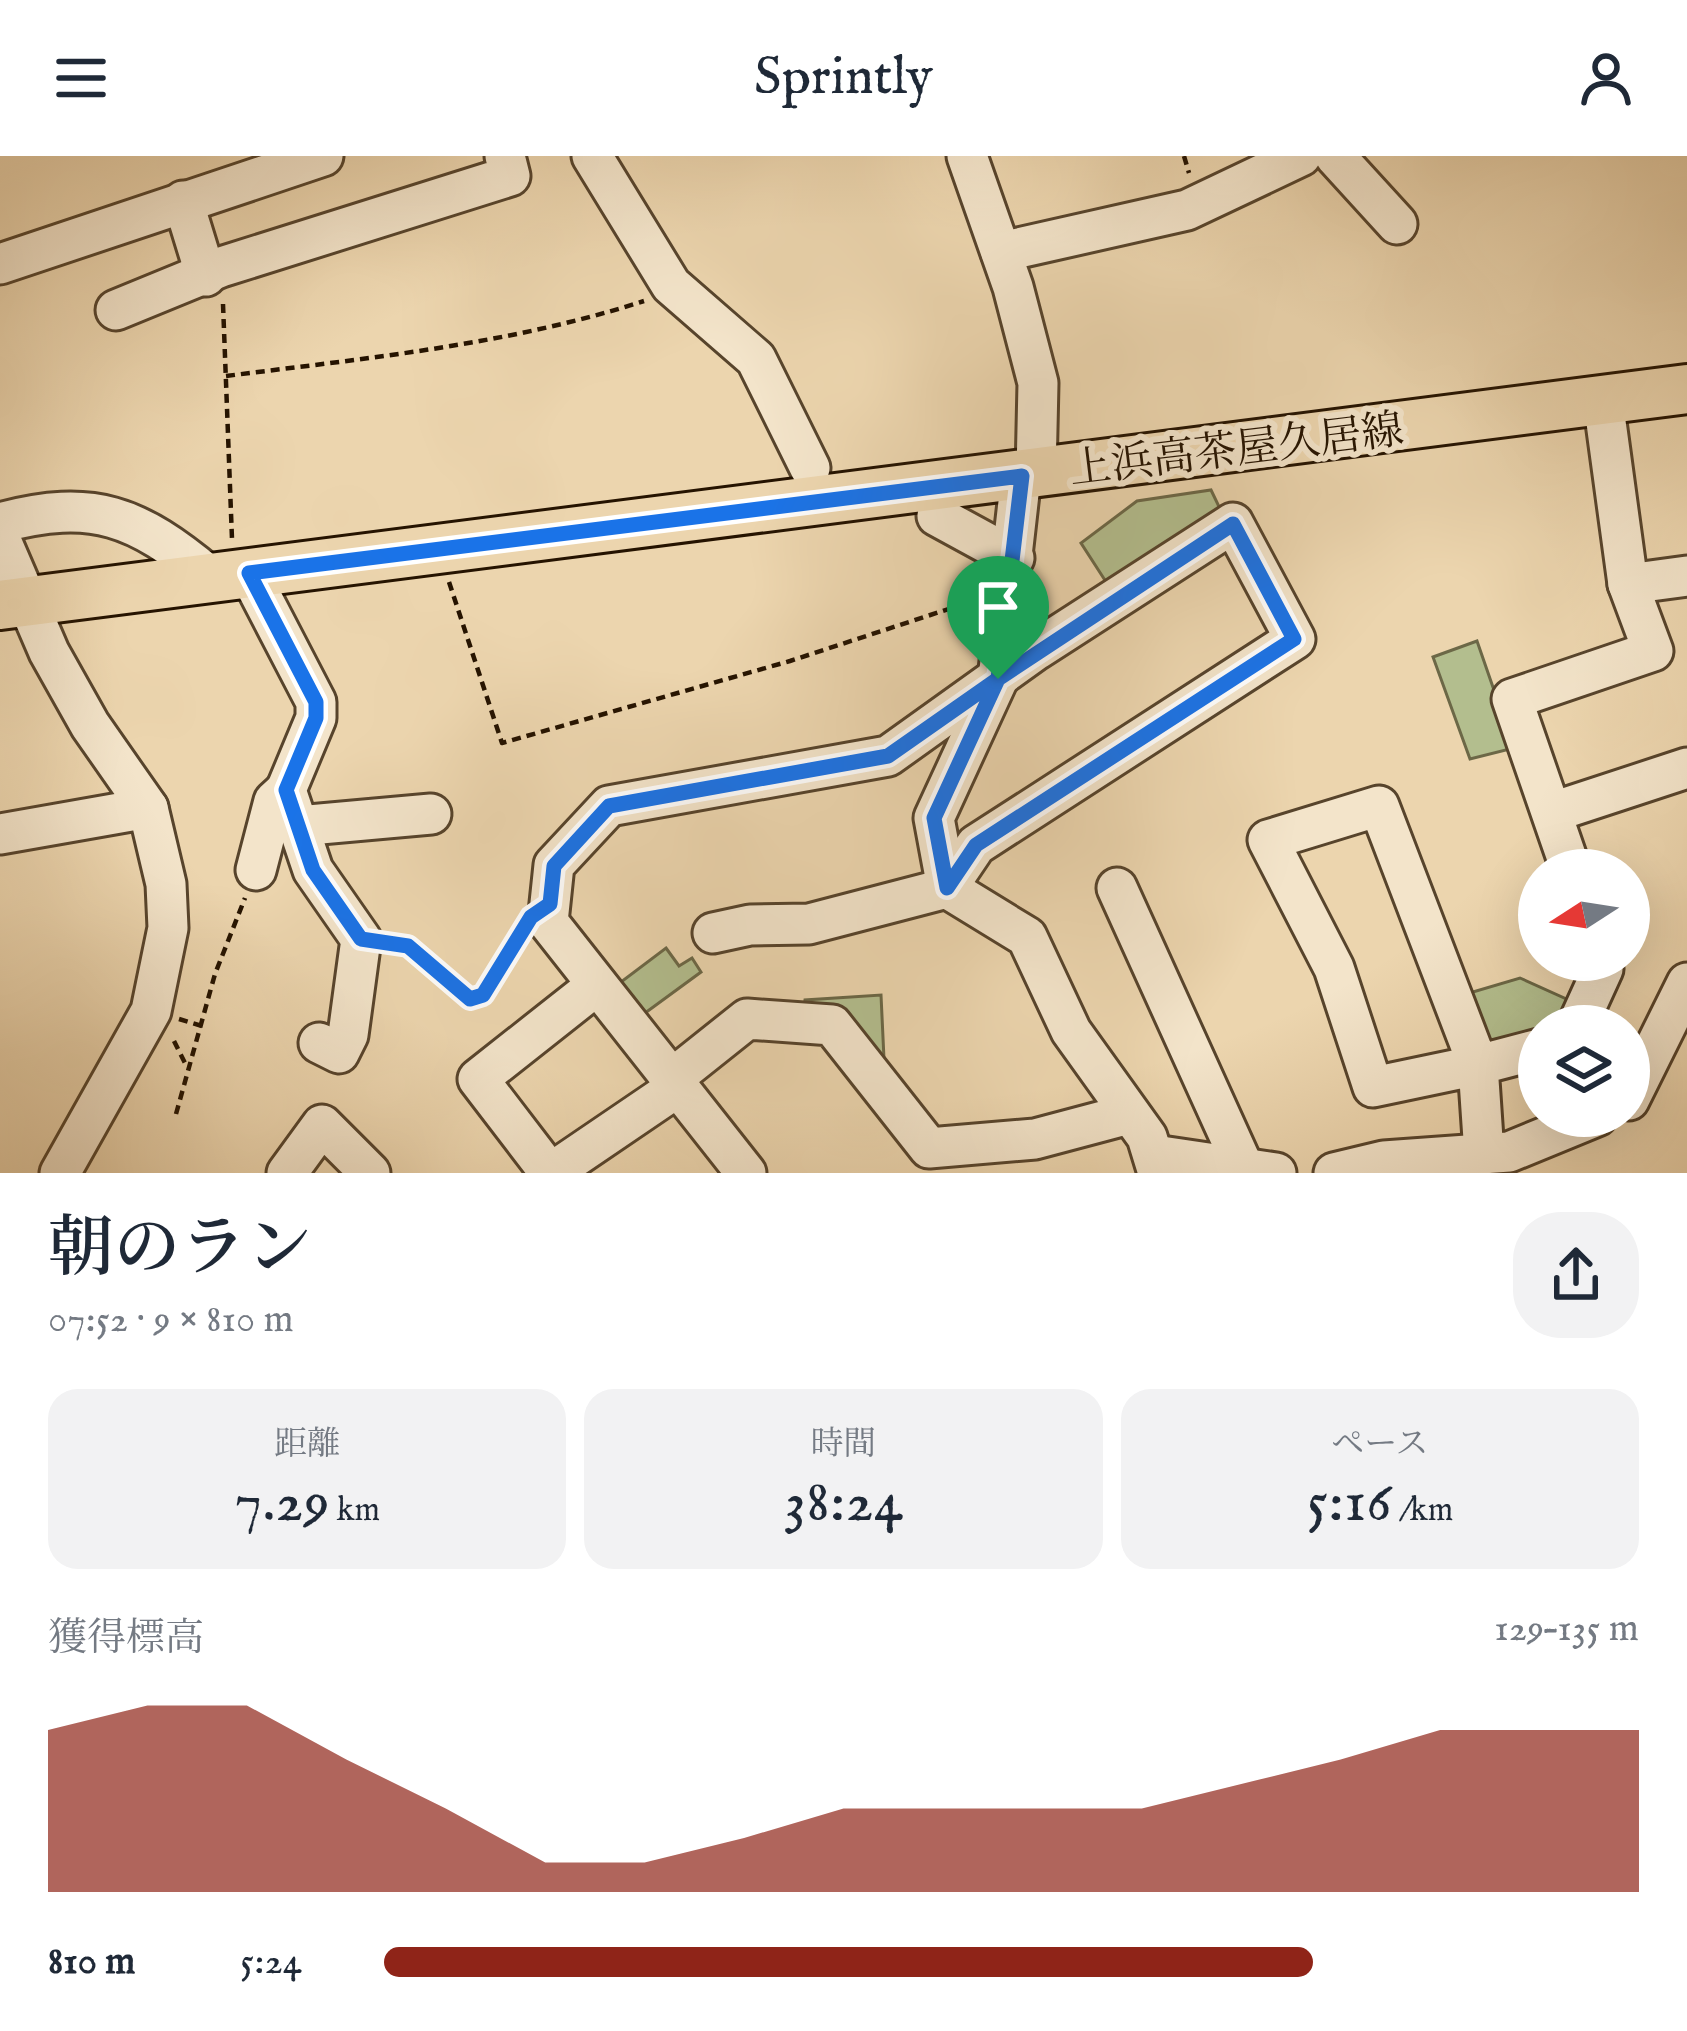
<!DOCTYPE html>
<html lang="ja">
<head>
<meta charset="utf-8">
<style>
  :root { --surface:#fff; --page:#f2f2f3; --text:#1f2937; --muted:#747a83; --accent:#8f2418 }
  body { margin:0; font-family:"IM FELL English","Noto Serif JP",serif; background:var(--page); color:var(--text); height:100vh; display:flex; flex-direction:column; font-size:45px; white-space:nowrap }
  * { box-sizing:border-box; margin:0 }
  p { font-size:39px; color:var(--muted) }
  .icon { flex:none; width:66px; height:66px; fill:none; stroke:currentColor; stroke-width:2; stroke-linecap:round; stroke-linejoin:round }
  .map { position:relative; height:1017px; overflow:hidden }
  .panel { display:flex; flex-direction:column; background:var(--surface); flex:1 }
  .panel>* { flex:none }
  .needle { width:78px; rotate:258deg }
  .buttons { position:absolute; left:1518px; top:693px; display:grid; gap:24px }
  .buttons a { display:grid; place-items:center; width:132px; height:132px; border-radius:50%; background:var(--surface); box-shadow:0 12px 48px #0002; font-size:60px }
  .pin { position:absolute; display:grid; place-items:center; width:102px; height:102px; color:#fff; margin:-123px -51px; border-radius:50% 50% 50% 0; rotate:-45deg; box-shadow:0 0 12px #0007 }
  .pin .icon { rotate:45deg }
  .round { display:grid; place-items:center; flex:none; width:126px; height:126px; border-radius:48px; background:var(--page) }
  .summary { display:flex; align-items:center; justify-content:space-between; height:204px; padding:0 48px }
  h1 { font-size:66px; font-weight:600; line-height:90px }
  .figures { display:grid; grid-template-columns:repeat(3,1fr); gap:18px; height:204px; padding:12px 48px }
  .figures div { display:grid; align-content:center; border-radius:30px; background:var(--page); text-align:center }
  .figures b { font-size:60px; font-weight:600 }
  .figures small { font-size:33px; font-weight:400 }
  .figures p { font-size:33px }
  .chart { height:336px; padding:24px 48px }
  .chart p { display:flex; justify-content:space-between }
  .chart svg { width:100%; height:216px; margin-top:12px; fill:var(--accent); opacity:.7 }
  ul { padding:0 48px; list-style:none; font-size:39px }
  li { display:grid; grid-template-columns:192px 144px 1fr; align-items:center; height:90px }
  li i { height:30px; border-radius:15px; background:var(--accent) }
  header { display:flex; justify-content:space-between; align-items:center; height:156px; padding:0 48px; background:var(--surface); font-size:54px; font-weight:600 }
  .map>svg:first-child { display:block }
</style>
</head>
<body>
<header><svg class="icon" aria-label="menu" viewBox="0 0 24 24"><path d="M4 6h16M4 12h16M4 18h16"/></svg>Sprintly<svg class="icon" aria-label="person" viewBox="0 0 24 24"><circle cx="12" cy="8" r="4"/><path d="M4 21q1-7 8-7t8 7"/></svg></header>
<div class="map">
<svg width="1687" height="1017" viewBox="0 0 1687 1017">
  <rect width="100%" height="100%" fill="#ecd5ae"/>
  <filter id="stains"><feTurbulence type="fractalNoise" baseFrequency=".00167" numOctaves="4"/><feColorMatrix values="0 0 0 0 .2 0 0 0 0 .09 0 0 0 0 .02 0 0 0 .5 -.17"/></filter>
  <radialGradient id="worn" r=".72"><stop offset=".6" stop-color="#630" stop-opacity="0"/><stop offset="1" stop-color="#630" stop-opacity=".3"/></radialGradient>
  <g fill="#b3be8e" stroke="#6c6847" stroke-width="3">
    <polygon points="1211,334 1223,359 1110,432 1081,387 1137,345"/>
    <polygon points="1477,485 1514,592 1470,603 1433,501"/>
    <polygon points="666,792 679,810 692,802 701,816 641,860 617,829"/>
    <path d="M1520 822 1573 846C1565 864 1559 870 1539 870V877L1497 889 1481 882 1466 838Z"/>
    <polygon points="881,839 884,903 804,853 805,844"/>
  </g>
  <g fill="none" stroke-linecap="round" stroke-linejoin="round">
    <defs>
      <g id="minor">
        <polyline points="592,0 671,129 756,203 810,312"/>
        <polyline points="967,0 1013,131 1038,227 1036,318"/>
        <polyline points="1335,0 1397,68"/>
        <polyline points="183,45 206,120"/>
        <polyline points="1001,96 1187,54 1301,0"/>
        <polyline points="0,108 323,0"/>
        <polyline points="116,154 221,111 510,20 505,0"/>
        <polyline points="937,360 1014,402"/>
        <path d="M0 367C93 342 137 360 209 420"/>
        <polyline points="0,382 49,496 90,569 148,652 166,728 168,772 151,855 60,1017"/>
        <polyline points="249,417 316,546 316,562 286,634 313,714 361,783 348,879 339,897 319,887"/>
        <polyline points="1628,428 1687,420"/>
        <polyline points="1553,656 1687,612"/>
        <polyline points="298,670 431,658"/>
        <polyline points="0,678 148,652"/>
        <polyline points="256,714 274,645 286,634"/>
        <polyline points="1571,714 1512,543 1653,495 1628,428 1603,244"/>
        <polyline points="947,732 934,662 998,523 1021,320"/>
        <polyline points="1117,732 1243,1010"/>
        <polyline points="713,777 750,769 809,768 947,732 1027,781 1071,875 1147,981 1158,1017"/>
        <polyline points="1577,870 1603,813 1600,804"/>
        <polyline points="673,922 747,863 832,869 929,992 1035,983 1129,958"/>
        <polyline points="1629,944 1687,827"/>
        <polyline points="1484,998 1478,909 1373,931 1334,812 1268,684 1379,650 1478,909 1539,893"/>
        <polyline points="1154,999 1276,1017"/>
        <polyline points="287,1017 322,969 370,1017"/>
        <polyline points="550,1017 478,923 597,829"/>
        <polyline points="551,1017 679,930"/>
        <polyline points="746,1017 548,766 554,709 609,650 888,600 1036,494 1233,367 1295,483 976,689 947,732"/>
        <polyline points="1334,1017 1384,1005 1509,996 1597,960"/>
      </g>
      <polyline id="major" points="0,449 1687,233"/>
    </defs>
    <use href="#minor" stroke="#57442c" stroke-width="45"/>
    <use href="#major" stroke="#251300" stroke-width="54"/>
    <g stroke="#251300" stroke-width="4.5" stroke-dasharray="9 6" stroke-linecap="butt">
      <polyline points="1184,0 1189,17"/>
      <polyline points="223,148 232,383"/>
      <path d="M226 220C367 202 508 189 644 145"/>
      <polyline points="449,426 502,587 790,505 973,445"/>
      <path d="M390 788C424 793 441 827 470 843L483 839 518 783"/>
      <polyline points="179,863 202,870"/>
      <polyline points="174,885 185,907"/>
      <polyline points="176,958 215,818 245,742"/>
    </g>
    <use href="#minor" stroke="#f3e4ca" stroke-width="39"/>
    <use href="#major" stroke="#ecd5ae" stroke-width="48"/>
  </g>
  <g fill="none" stroke-linecap="round" stroke-linejoin="round">
    <defs>
      <polyline id="route" points="998,523 888,600 609,650 554,710 550,748 531,761 483,839 470,843 408,790 361,783 313,714 286,634 316,562 316,546 249,417 1022,320 998,523 934,662 947,732 976,689 1294,483 1233,368 998,523"/>
    </defs>
    <use href="#route" stroke="#fff" stroke-width="24"/>
    <use href="#route" stroke="#1a73e8" stroke-width="15"/>
  </g>
  <g text-anchor="middle" stroke-width="12" stroke-linejoin="round" paint-order="stroke">
    <g font-size="42" fill="#251300" stroke="#f3e4ca">
      <text transform="translate(1236 292) rotate(-7)" y="15">上浜高茶屋久居線</text>
    </g>
  </g>
  <rect width="100%" height="100%" filter="url(#stains)"/>
  <rect width="100%" height="100%" fill="url(#worn)"/>
</svg>
<div class="buttons">
<a><svg class="needle" viewBox="-14 -14 28 28"><path d="M0-13l5 13h-10z" fill="#e53935"/><path d="M0 13l5-13h-10z" fill="#747a83"/></svg></a>
<a><svg class="icon" aria-label="layers" viewBox="0 0 24 24"><path d="M12 4l9 5-9 5-9-5zM3 14l9 5 9-5"/></svg></a>
</div>
<div class="pin" style="left:998px;top:523px;background:#1e9e55"><svg class="icon" aria-label="arrive" viewBox="0 0 24 24"><path d="M6 21V4h12l-3 4 3 4H6"/></svg></div>
</div>
<section class="panel">
<div class="summary"><div><h1>朝のラン</h1><p>07:52 · 9 × 810 m</p></div><a class="round"><svg class="icon" aria-label="share" viewBox="0 0 24 24"><path d="M12 15V3M7 8l5-5 5 5M5 13v7h14v-7"/></svg></a></div>
<div class="figures">
<div><p>距離</p><b>7.29<small> km</small></b></div>
<div><p>時間</p><b>38:24</b></div>
<div><p>ペース</p><b>5:16<small> /km</small></b></div>
</div>
<div class="chart"><p><span>獲得標高</span>129–135 m</p>
<svg viewBox="0 0 160 44" preserveAspectRatio="none"><path d="M0 44V11L10 6L20 6L30 17L40 27L50 38L60 38L70 33L80 27L90 27L100 27L110 27L120 22L130 17L140 11L150 11L160 11V44z"/></svg>
</div>
<ul>
<li><b>810 m</b>5:24<i style="width:74%"></i></li>
</ul>
</section>
</body>
</html>
